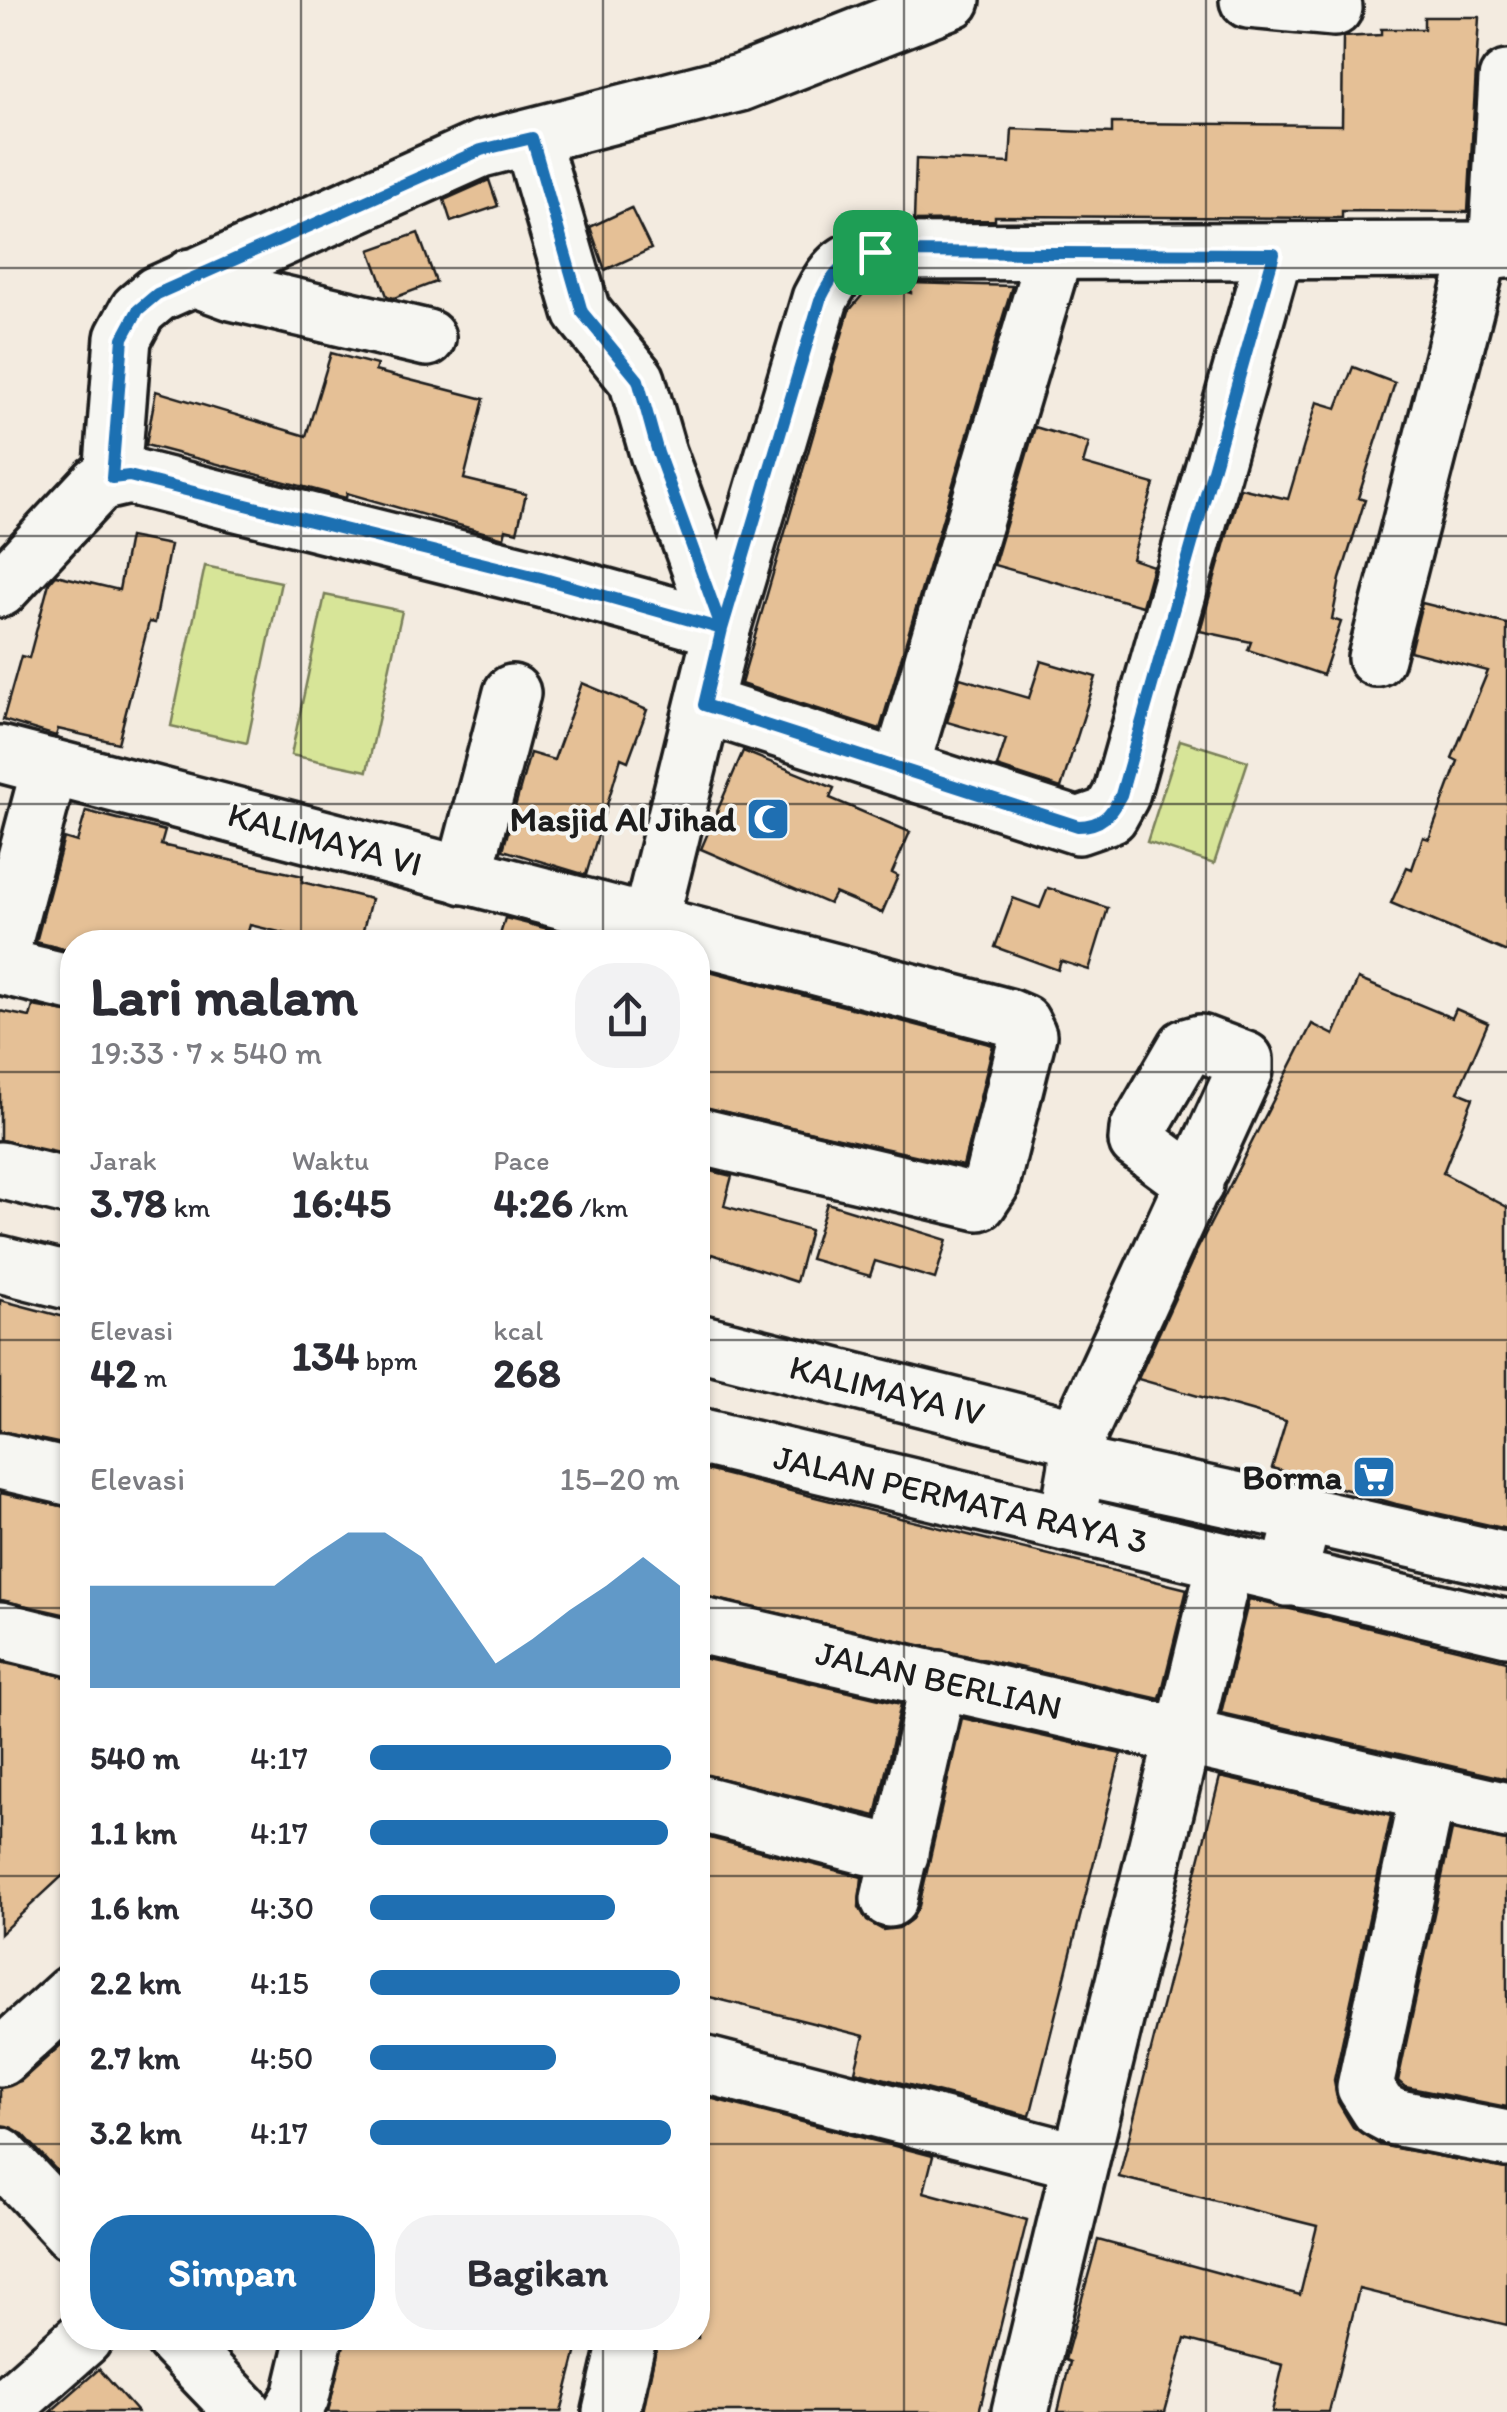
<!DOCTYPE html>
<html lang="id">
<head>
<meta charset="utf-8">
<style>
  :root { --surface:#fff; --page:#f2f2f3; --text:#2b2b33; --muted:#7c7c81; --accent:#1f6fb2 }
  body { margin:0; font-family:Itim,sans-serif; background:var(--page); color:var(--text); height:100vh; display:flex; flex-direction:column; font-size:38px; white-space:nowrap }
  * { box-sizing:border-box; margin:0 }
  p { font-size:32px; color:var(--muted) }
  .icon { flex:none; width:55px; height:55px; fill:none; stroke:currentColor; stroke-width:2; stroke-linecap:round; stroke-linejoin:round }
  .map { position:relative; flex:1; overflow:hidden }
  .drawer { position:absolute; left:60px; top:930px; width:650px; height:1420px; display:flex; flex-direction:column; background:var(--surface); border-radius:40px; box-shadow:0 2px 8px #0004 }
  .drawer>* { flex:none }
  .pin { position:absolute; display:grid; place-items:center; width:85px; height:85px; color:#fff; margin:-42px; border-radius:20px; box-shadow:0 5px 15px #0006 }
  .round { display:grid; place-items:center; flex:none; width:105px; height:105px; border-radius:40px; background:var(--page) }
  .overview { display:flex; align-items:center; justify-content:space-between; height:170px; padding:0 30px }
  h1 { font-size:55px; font-weight:800; line-height:75px }
  .figures { display:grid; grid-template-columns:repeat(3,1fr); gap:15px; height:170px; padding:10px 30px }
  .figures div { display:grid; align-content:center }
  .figures b { font-size:42px; font-weight:800 }
  .figures small { font-size:28px; font-weight:400 }
  .figures p { font-size:28px }
  .chart { height:280px; padding:20px 30px }
  .chart p { display:flex; justify-content:space-between }
  .chart svg { width:100%; height:180px; margin-top:10px; fill:var(--accent); opacity:.7 }
  .button { display:flex; gap:20px; margin-top:auto; padding:20px 30px }
  .button a { flex:1; height:115px; border-radius:40px; background:var(--accent); color:#fff; font-size:40px; font-weight:800; line-height:115px; text-align:center }
  .button a+a { background:var(--page); color:var(--text) }
  ul { padding:0 30px; list-style:none; font-size:32px }
  li { display:grid; grid-template-columns:160px 120px 1fr; align-items:center; height:75px }
  li i { height:25px; border-radius:12px; background:var(--accent) }
  .map>svg:first-child { display:block }
</style>
</head>
<body>
<div class="map">
<svg width="1507" height="2412" viewBox="0 0 1507 2412">
  <rect width="100%" height="100%" fill="#f3ebe0"/>
  <filter id="ink" filterUnits="userSpaceOnUse"><feTurbulence type="fractalNoise" baseFrequency=".01" numOctaves="2"/><feDisplacementMap in="SourceGraphic" scale="20" xChannelSelector="R" yChannelSelector="G"/><feConvolveMatrix kernelMatrix="1 2 1 2 8 2 1 2 1" color-interpolation-filters="sRGB"/></filter>
  <g filter="url(#ink)">
    <g fill="#d7e598" stroke="#7a805a" stroke-width="2.5">
      <polygon points="205,566 281,582 247,743 171,726"/>
      <polygon points="325,595 402,611 367,771 291,755"/>
      <polygon points="1180,740 1248,761 1214,864 1147,842"/>
    </g>
    <g fill="#e5c096" stroke="#1c1c1c" stroke-width="2.5">
      <polygon points="1424,17 1479,17 1468,212 1342,211 1342,218 995,216 995,220 914,221 916,159 1010,163 1012,129 1112,133 1112,123 1342,125 1343,37 1381,35 1381,29 1424,29"/>
      <polygon points="489,180 498,206 451,222 444,200"/>
      <polygon points="631,208 651,249 605,270 590,227"/>
      <polygon points="418,233 436,282 394,298 387,296 370,250"/>
      <polygon points="911,283 1012,286 880,729 741,684 849,311 869,287 879,284 911,293"/>
      <polygon points="331,353 377,365 375,371 484,399 464,479 526,494 517,532 506,529 504,538 347,493 346,498 146,445 156,391 306,436"/>
      <polygon points="1353,367 1395,383 1358,498 1365,500 1340,579 1332,619 1341,622 1323,675 1248,650 1251,642 1200,631 1240,488 1288,499 1317,402 1337,408"/>
      <polygon points="1035,427 1089,443 1083,464 1154,484 1132,559 1153,566 1142,606 994,565"/>
      <polygon points="129,537 170,545 155,623 149,622 118,743 58,729 56,736 3,720 21,656 29,658 49,583 56,575 119,590"/>
      <polygon points="1422,603 1507,624 1507,952 1391,903 1407,867 1412,869 1423,837 1429,839 1458,761 1452,758 1488,671 1410,651"/>
      <polygon points="1041,661 1096,677 1061,788 997,767 1006,739 947,722 960,678 1029,698"/>
      <polygon points="582,683 647,710 628,761 621,758 586,875 503,850 530,753 554,760"/>
      <polygon points="743,751 834,788 830,798 910,832 892,873 898,876 882,913 835,893 829,904 701,849"/>
      <polygon points="86,811 165,831 161,845 303,876 302,882 371,899 360,942 321,942 250,925 245,942 72,942 72,951 36,942 64,838 77,842"/>
      <polygon points="1048,888 1108,908 1089,970 1061,961 1058,970 995,947 1013,898 1040,908"/>
      <polygon points="505,918 568,934 565,942 498,942"/>
      <polygon points="698,968 993,1045 963,1166 698,1106"/>
      <polygon points="1358,979 1452,1018 1456,1009 1488,1023 1458,1092 1473,1098 1443,1173 1507,1207 1507,1529 1396,1504 1272,1468 1286,1421 1138,1379 1196,1252 1312,1024 1334,1035"/>
      <polygon points="33,1006 72,1013 72,1125 64,1154 0,1140 0,1011 30,1017"/>
      <polygon points="698,1168 732,1176 724,1206 810,1230 796,1282 712,1254 710,1260 698,1258"/>
      <polygon points="827,1203 947,1240 935,1279 875,1261 870,1276 810,1259"/>
      <polygon points="0,1300 72,1319 72,1446 0,1431"/>
      <polygon points="698,1468 1187,1589 1160,1699 698,1595"/>
      <polygon points="0,1493 72,1508 72,1616 0,1600"/>
      <polygon points="1249,1599 1507,1661 1507,1779 1221,1713"/>
      <polygon points="698,1657 901,1704 876,1816 698,1773"/>
      <polygon points="0,1662 72,1678 72,1867 0,1934"/>
      <polygon points="962,1718 1121,1754 1030,2116 855,2071 864,2036 698,1994 698,1835 862,1877 859,1907 867,1921 883,1930 899,1928 912,1919 919,1906"/>
      <polygon points="1220,1777 1391,1816 1334,2080 1338,2102 1353,2127 1380,2145 1507,2169 1507,2325 1359,2289 1329,2412 1272,2412 1283,2365 1185,2339 1165,2412 1058,2412 1070,2362 1065,2360 1098,2240 1300,2295 1317,2226 1119,2177"/>
      <polygon points="1452,1830 1507,1841 1507,2107 1405,2087 1398,2081"/>
      <polygon points="72,2035 72,2187 23,2134 0,2125 0,2088 21,2081"/>
      <polygon points="698,2095 933,2156 924,2192 1027,2220 979,2412 643,2412 658,2338 698,2338"/>
      <polygon points="345,2338 580,2338 561,2412 328,2412"/>
      <polygon points="99,2369 137,2412 50,2412"/>
    </g>
    <g fill="none" stroke-linecap="round" stroke-linejoin="round">
      <defs>
        <g id="minor">
          <polyline points="1248,0 1334,8"/>
          <polyline points="531,138 582,312 637,380 658,453 722,629"/>
          <polyline points="1497,251 1507,79"/>
          <polyline points="191,277 232,292 427,338"/>
          <polyline points="112,478 123,338 138,310 157,294 481,149 740,83 952,0"/>
          <polyline points="0,589 99,483 129,476 541,579 722,629"/>
          <polyline points="1376,658 1480,252"/>
          <polyline points="704,705 1078,826 1110,815 1121,795 1274,254"/>
          <polyline points="0,754 1008,1017 1022,1023 1028,1035 991,1184 979,1202 698,1136"/>
          <polyline points="901,767 1054,255"/>
          <polyline points="464,876 512,693"/>
          <path d="M645 942 722 629 820 299C834 271 844 260 875 252L1507 250"/>
          <polyline points="0,956 50,767"/>
          <polyline points="0,966 72,983"/>
          <polyline points="0,1170 72,1188"/>
          <polyline points="0,1264 72,1282"/>
          <polyline points="698,1342 1077,1437"/>
          <polyline points="698,1436 1507,1628"/>
          <polyline points="0,1461 72,1478"/>
          <polyline points="1077,1466 1304,1515"/>
          <polyline points="1067,1523 1077,1466 1077,1437 1245,1070 1245,1060 1200,1043 1186,1047 1138,1130 1137,1141 1195,1184"/>
          <polyline points="1288,1578 1304,1515 1507,1561"/>
          <polyline points="698,1625 1507,1811"/>
          <polyline points="0,1630 72,1648"/>
          <polyline points="1428,1792 1365,2087 1379,2109 1394,2117 1507,2139"/>
          <polyline points="698,1803 900,1855"/>
          <polyline points="889,1899 939,1679"/>
          <polyline points="0,2058 72,1993"/>
          <polyline points="698,2063 1078,2161"/>
          <polyline points="0,2155 72,2232"/>
          <polyline points="173,2338 244,2412"/>
          <polyline points="0,2412 84,2338"/>
          <polyline points="292,2412 301,2397 315,2338"/>
          <polyline points="611,2412 628,2338"/>
          <polyline points="1020,2412 1225,1564"/>
        </g>
      </defs>
      <use href="#minor" stroke="#1c1c1c" stroke-width="62"/>
      <use href="#minor" stroke="#f6f6f2" stroke-width="55"/>
    </g>
  </g>
  <g fill="none" stroke-linecap="round" stroke-linejoin="round" filter="url(#ink)">
    <defs>
      <path id="route" d="M875 252C844 260 834 271 820 300L722 629 541 578 129 476 112 478 123 338 138 310 157 294 481 150 532 138 582 312 638 380 658 453 722 629 704 705 1078 826C1102 826 1111 814 1121 795L1274 254 875 252"/>
    </defs>
    <use href="#route" stroke="#fff" stroke-width="20"/>
    <use href="#route" stroke="#1f6fb2" stroke-width="12"/>
  </g>
  <path fill="none" stroke="#1c1c1c" stroke-width="2.5" stroke-opacity="0.55" d="M301 0V942M603 0V942M904 0V2412M1206 0V2412M0 268H1507M0 536H1507M0 804H1507M0 1072H72M698 1072H1507M0 1340H72M698 1340H1507M0 1608H72M698 1608H1507M0 1876H72M698 1876H1507M0 2144H72M698 2144H1507M301 2338V2412M603 2338V2412"/>
  <defs>
    <symbol id="mosque-square" viewBox="-11 -11 22 22"><rect x="-9" y="-9" width="18" height="18" rx="4" fill="#1f6fb2" stroke="#f6f6f2"/><path d="M3.5-4.9A6 6 0 1 0 3.5 4.9A5 5 0 1 1 3.5-4.9Z" fill="#fff"/></symbol>
    <symbol id="supermarket-square" viewBox="-11 -11 22 22"><rect x="-9" y="-9" width="18" height="18" rx="4" fill="#1f6fb2" stroke="#f6f6f2"/><path d="M-6-5.5h2.5l.6 2H6L4.5 2H-2.5L-4.4-4H-6ZM-1.5 3.2a1.3 1.3 0 1 0 .1 0ZM3 3.2a1.3 1.3 0 1 0 .1 0Z" fill="#fff"/></symbol>
  </defs>
  <g fill-rule="evenodd">
    <use href="#mosque-square" x="743" y="794" width="50" height="50"/>
    <use href="#supermarket-square" x="1349" y="1452" width="50" height="50"/>
  </g>
  <g text-anchor="middle" stroke-width="8" stroke-linejoin="round" paint-order="stroke">
    <g font-size="35" font-weight="bold" fill="#1c1c1c" stroke="#f6f6f2" text-anchor="end">
      <text x="736" y="831">Masjid Al Jihad</text>
      <text x="1342" y="1489">Borma</text>
    </g>
    <g font-size="35" fill="#1c1c1c" stroke="#f6f6f2">
      <text transform="translate(325 839) rotate(15)" y="12">KALIMAYA VI</text>
      <text transform="translate(887 1390) rotate(14)" y="12">KALIMAYA IV</text>
      <text transform="translate(961 1499) rotate(13)" y="12">JALAN PERMATA RAYA 3</text>
      <text transform="translate(939 1680) rotate(13)" y="12">JALAN BERLIAN</text>
    </g>
  </g>
</svg>
<div class="pin" style="left:875px;top:252px;background:#1e9e55"><svg class="icon" aria-label="arrive" viewBox="0 0 24 24"><path d="M6 21V4h12l-3 4 3 4H6"/></svg></div>
<section class="drawer">
<div class="overview"><div><h1>Lari malam</h1><p>19:33 · 7 × 540 m</p></div><a class="round"><svg class="icon" aria-label="share" viewBox="0 0 24 24"><path d="M12 15V3M7 8l5-5 5 5M5 13v7h14v-7"/></svg></a></div>
<div class="figures">
<div><p>Jarak</p><b>3.78<small> km</small></b></div>
<div><p>Waktu</p><b>16:45</b></div>
<div><p>Pace</p><b>4:26<small> /km</small></b></div>
</div>
<div class="figures">
<div><p>Elevasi</p><b>42<small> m</small></b></div>
<div><b>134<small> bpm</small></b></div>
<div><p>kcal</p><b>268</b></div>
</div>
<div class="chart"><p><span>Elevasi</span>15–20 m</p>
<svg viewBox="0 0 160 44" preserveAspectRatio="none"><path d="M0 44V19L10 19L20 19L30 19L40 19L50 19L60 12L70 6L80 6L90 12L100 25L110 38L120 32L130 25L140 19L150 12L160 19V44z"/></svg>
</div>
<ul>
<li><b>540 m</b>4:17<i style="width:97%"></i></li>
<li><b>1.1 km</b>4:17<i style="width:96%"></i></li>
<li><b>1.6 km</b>4:30<i style="width:79%"></i></li>
<li><b>2.2 km</b>4:15<i style="width:100%"></i></li>
<li><b>2.7 km</b>4:50<i style="width:60%"></i></li>
<li><b>3.2 km</b>4:17<i style="width:97%"></i></li>
</ul>
<div class="button"><a>Simpan</a><a>Bagikan</a></div>
</section>
</div>
</body>
</html>
